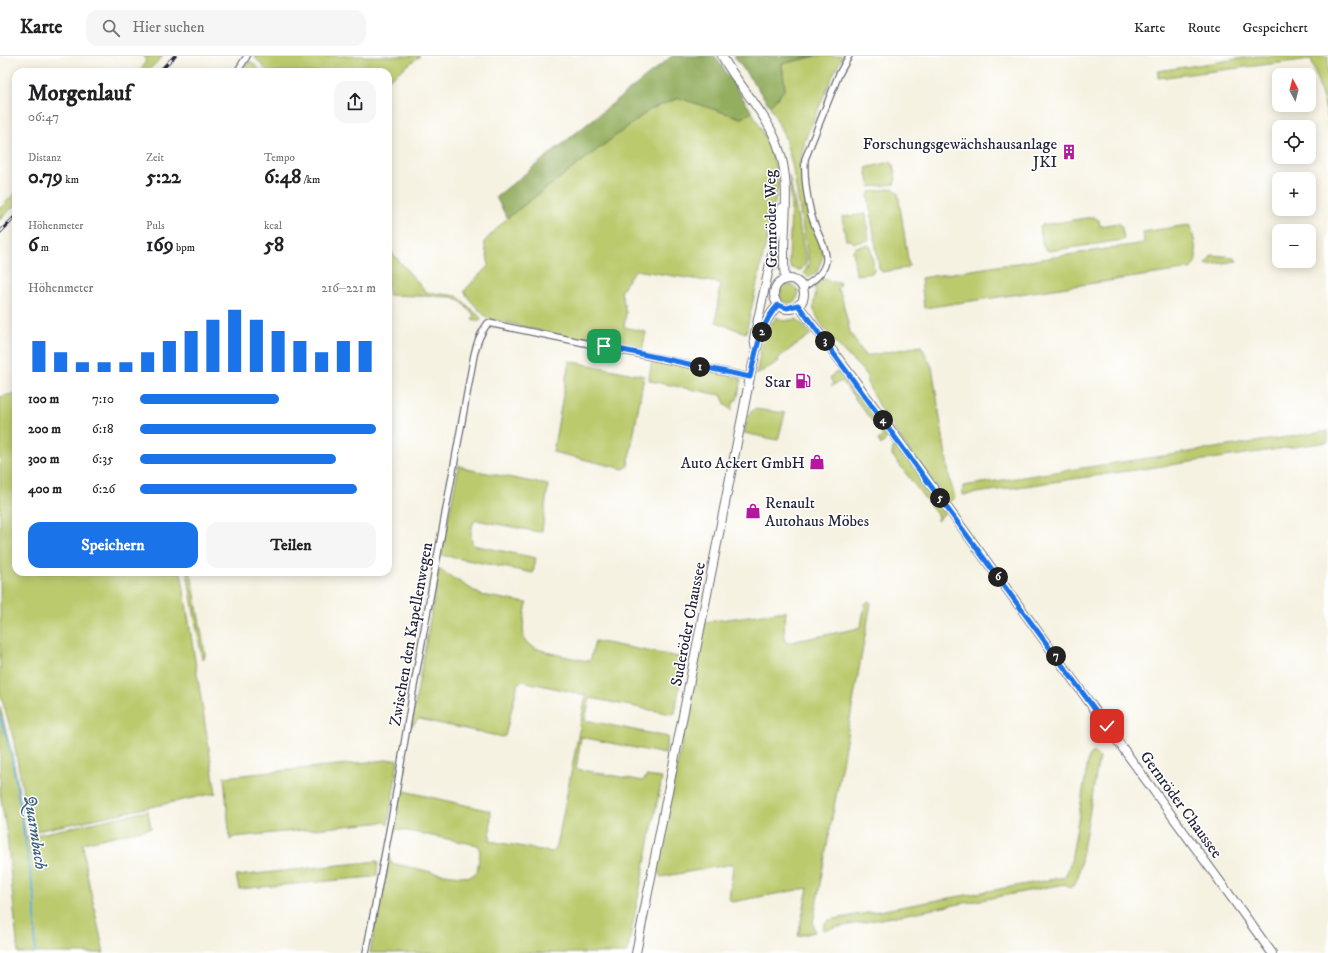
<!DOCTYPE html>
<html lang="de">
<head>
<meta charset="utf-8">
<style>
  :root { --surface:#fff; --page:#f6f6f6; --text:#202124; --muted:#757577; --line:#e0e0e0; --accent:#1a73e8 }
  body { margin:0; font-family:"IM FELL DW Pica",serif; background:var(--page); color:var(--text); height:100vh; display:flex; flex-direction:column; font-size:15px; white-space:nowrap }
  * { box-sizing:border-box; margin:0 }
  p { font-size:13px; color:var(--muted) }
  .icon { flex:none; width:22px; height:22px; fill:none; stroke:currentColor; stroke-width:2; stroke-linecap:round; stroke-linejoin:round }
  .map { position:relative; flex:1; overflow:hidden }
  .details { position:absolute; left:12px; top:12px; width:380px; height:508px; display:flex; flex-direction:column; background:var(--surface); border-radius:12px; box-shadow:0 2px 10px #0003 }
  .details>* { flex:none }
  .needle { width:26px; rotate:353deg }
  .tools { position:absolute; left:1272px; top:12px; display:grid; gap:8px }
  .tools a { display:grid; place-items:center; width:44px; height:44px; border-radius:8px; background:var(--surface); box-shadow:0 2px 10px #0003; font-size:20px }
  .pin { position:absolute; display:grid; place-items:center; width:34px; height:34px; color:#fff; margin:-17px; border-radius:8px; box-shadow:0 2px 6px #0006 }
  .km { position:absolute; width:20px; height:20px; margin:-10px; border-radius:50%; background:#222; color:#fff; font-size:11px; line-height:20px; text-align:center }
  .round { display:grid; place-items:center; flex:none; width:42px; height:42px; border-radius:12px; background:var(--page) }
  .overview { display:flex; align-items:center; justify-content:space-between; height:68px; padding:0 16px }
  h1 { font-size:22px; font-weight:800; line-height:30px }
  .metrics { display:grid; grid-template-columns:repeat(3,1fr); gap:6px; height:68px; padding:4px 16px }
  .metrics div { display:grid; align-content:center }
  .metrics b { font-size:20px; font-weight:800 }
  .metrics small { font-size:11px; font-weight:400 }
  .metrics p { font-size:11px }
  .chart { height:112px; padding:8px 16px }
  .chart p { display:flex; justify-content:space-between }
  .chart svg { width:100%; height:72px; margin-top:4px; stroke:var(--accent); stroke-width:6 }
  .primary-button { display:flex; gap:8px; margin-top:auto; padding:8px 16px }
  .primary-button a { flex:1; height:46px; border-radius:12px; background:var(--accent); color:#fff; font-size:16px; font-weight:800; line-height:46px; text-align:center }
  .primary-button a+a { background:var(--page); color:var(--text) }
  ul { padding:0 16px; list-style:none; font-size:13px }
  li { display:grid; grid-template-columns:64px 48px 1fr; align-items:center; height:30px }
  li i { height:10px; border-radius:5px; background:var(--accent) }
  header { display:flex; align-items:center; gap:24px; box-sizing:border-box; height:56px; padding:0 20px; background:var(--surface); border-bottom:1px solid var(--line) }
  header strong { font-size:19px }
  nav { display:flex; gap:22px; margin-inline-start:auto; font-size:14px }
  .search { width:280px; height:36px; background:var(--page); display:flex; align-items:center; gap:10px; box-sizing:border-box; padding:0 14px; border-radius:12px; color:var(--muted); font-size:15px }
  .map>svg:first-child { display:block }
</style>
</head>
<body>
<header>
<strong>Karte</strong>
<div class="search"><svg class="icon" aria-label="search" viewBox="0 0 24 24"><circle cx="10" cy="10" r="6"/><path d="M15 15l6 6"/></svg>Hier suchen</div>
<nav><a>Karte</a><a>Route</a><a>Gespeichert</a></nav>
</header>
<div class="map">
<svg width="1328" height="897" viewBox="0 0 1328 897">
  <rect width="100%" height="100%" fill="#fff"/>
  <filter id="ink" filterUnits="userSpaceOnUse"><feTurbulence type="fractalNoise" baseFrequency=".025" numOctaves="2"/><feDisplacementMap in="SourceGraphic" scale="8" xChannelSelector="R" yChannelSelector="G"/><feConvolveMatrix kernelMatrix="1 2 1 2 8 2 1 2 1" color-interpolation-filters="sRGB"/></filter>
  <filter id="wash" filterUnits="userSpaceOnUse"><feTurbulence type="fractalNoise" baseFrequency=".012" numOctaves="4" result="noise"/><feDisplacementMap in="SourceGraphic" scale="16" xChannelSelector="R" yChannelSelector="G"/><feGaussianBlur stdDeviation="0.9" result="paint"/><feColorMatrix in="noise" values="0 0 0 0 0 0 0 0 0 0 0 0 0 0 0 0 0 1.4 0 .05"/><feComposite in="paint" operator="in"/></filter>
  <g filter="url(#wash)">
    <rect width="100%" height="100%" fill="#f6f2e2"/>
    <g fill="#bbca6d" stroke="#6e7654">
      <path d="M144 0H163L147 16H138C143 11 148 7 144 0Z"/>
      <polygon points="254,0 420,0 388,24 388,16 268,16"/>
      <polygon points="816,0 843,0 833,19 805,84 800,107 808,158 822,193 823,200 817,216 809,221 804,217 809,208 792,108 784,79 770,50 785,33 782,8"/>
      <polygon points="1257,0 1328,0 1328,61 1311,3 1158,22 1158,15"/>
      <polygon points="249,5 253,7 262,16 242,16"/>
      <path d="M679 42 741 62 752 56C765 78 775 101 779 127L746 277 716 266 720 227 635 214 621 235 626 257 624 271 646 276 642 294 554 278 487 262 470 244 464 235 489 209 484 186 507 162 651 53Z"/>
      <polygon points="890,106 893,108 896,123 894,128 870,131 866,112"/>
      <polygon points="789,119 806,203 806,208 801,214 791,212 789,205 791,152"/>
      <polygon points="893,132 898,137 909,210 907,212 882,216 879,212 868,140 870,136"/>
      <polygon points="16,136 16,148 0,164 0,152"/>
      <polygon points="866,158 869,184 854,187 851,184 846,184 842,161"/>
      <polygon points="1093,161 1099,164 1100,170 1118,167 1121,169 1124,182 1123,184 1049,195 1043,191 1040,171 1042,169"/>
      <polygon points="782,168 779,216 771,218"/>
      <path d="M1188 169 1191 170C1193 183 1202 205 1190 213L924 252 921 222 1144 187 1143 176Z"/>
      <polygon points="868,189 871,191 874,214 872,217 856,219 853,194 856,191"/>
      <polygon points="388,192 426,236 457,240 481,262 479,265 472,263 474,260 461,245 452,241 388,239"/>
      <polygon points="1212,199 1234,201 1237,205 1209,209 1206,208"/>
      <path d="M822 223 839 226 840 230 837 233 841 238 850 276 865 300 921 290 932 311 950 425 955 441 949 446C932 424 864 342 867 319 848 299 824 279 814 254 812 248 817 239 815 232Z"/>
      <circle cx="789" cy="238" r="9"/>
      <path d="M777 261 783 265 797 263 811 278 778 302 779 305 756 319C760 299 762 277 777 261Z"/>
      <polygon points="652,303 740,322 741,326 737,344 734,344 732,354 726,349 721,339 650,325 649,322"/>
      <polygon points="569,305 644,320 628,410 624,413 553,396"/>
      <path d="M834 317H839L854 339 857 338C865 349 887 368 887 382L881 389 878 384 883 380 842 325 831 330 834 329 830 322Z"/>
      <polygon points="16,337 16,516 181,516 216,737 37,775 30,775 13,681 0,637 0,341"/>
      <polygon points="754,353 785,357 778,384 744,377 749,358"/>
      <polygon points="1328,375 1328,386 963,439 963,430"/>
      <polygon points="893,390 900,393 943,454 944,458 937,465 938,460 892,399"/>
      <path d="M459 409 467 413 548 429 542 475 539 476 476 464C470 470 470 481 473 489L536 502 533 517 441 499Z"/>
      <path d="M439 513 481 539 527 547C525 558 521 573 525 584 531 596 575 602 588 605L591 602 595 585 684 602 675 657 671 658 590 642 585 664 668 681 665 698 581 681 576 713 643 725 646 720 662 722 627 897H370L388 799 391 807 436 817 470 821 477 816 480 796 478 789 397 773 393 776 401 732 404 735 491 755 490 785 552 796 557 790 586 639 522 625 518 627 505 680 502 681 419 663 411 671Z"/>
      <polygon points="187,516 191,516 205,598 205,601 202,603"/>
      <polygon points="868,545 871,547 813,867 815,876 798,880 808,832 732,846 729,843 733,811 732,808 661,821 657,813 705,566 786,555 784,575 786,587 855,573 861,570 865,548"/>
      <polygon points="0,650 16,718 26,781 148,755 151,772 83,787 85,809 104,897 18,897 7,779 0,737"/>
      <polygon points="1094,696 1099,702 1078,822 1074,829 1069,832 1065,828 823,874 824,868 829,864 1065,821 1071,805 1089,700"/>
      <polygon points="396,703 398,706 388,769 385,766 234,781 230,784 224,721"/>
      <polygon points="378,805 377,819 373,821 239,833 236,820"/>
    </g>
    <g fill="#94ae60" stroke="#5b684e">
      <polygon points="672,0 715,0 752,56 741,62 679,42 651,53 507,162 496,141"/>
      <polygon points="734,0 816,0 782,8 785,33 770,50"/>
    </g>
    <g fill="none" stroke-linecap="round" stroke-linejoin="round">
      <polyline stroke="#57aad3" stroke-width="2" points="0,660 11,696 35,845 35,897"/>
    </g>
  </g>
  <g filter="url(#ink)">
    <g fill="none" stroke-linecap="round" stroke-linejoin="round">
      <defs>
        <g id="street">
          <polyline points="237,16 247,0"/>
          <path d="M802 232C844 207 820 191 811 158 807 141 804 120 805 103L839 18 849 0"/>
          <path d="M366 897 394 749 413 635 474 299C477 287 480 277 488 267L750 321"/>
        </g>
        <g id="secondary">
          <path d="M722 0C739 31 766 56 778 90 794 133 780 179 785 223"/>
          <circle cx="789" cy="238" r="15"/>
          <polyline points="798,249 856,326 1272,897"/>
          <polyline points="756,293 754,282 782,152"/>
          <path d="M636 897 750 321C756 295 760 268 778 249"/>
        </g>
      </defs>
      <use href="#street" stroke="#6c6b75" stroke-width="8"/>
      <use href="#secondary" stroke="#6c6b75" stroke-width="10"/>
      <use href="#street" stroke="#fff" stroke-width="5.5"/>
      <use href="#secondary" stroke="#fff" stroke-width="8"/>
      <defs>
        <g id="rail">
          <polyline points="159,16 175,0"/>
          <polyline points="0,176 16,160"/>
        </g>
      </defs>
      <use href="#rail" stroke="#22223b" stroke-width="3.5"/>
      <use href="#rail" stroke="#fff" stroke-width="2" stroke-dasharray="6" stroke-linecap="butt"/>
    </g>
  </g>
  <g fill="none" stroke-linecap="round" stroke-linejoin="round" filter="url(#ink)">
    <defs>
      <path id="route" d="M604 290 750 321C756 296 760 268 778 249L787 252 798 249 1107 670"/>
    </defs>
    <use href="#route" stroke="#fff" stroke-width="8"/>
    <use href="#route" stroke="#1a73e8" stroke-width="5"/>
  </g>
  <defs>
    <symbol id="building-bare" viewBox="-9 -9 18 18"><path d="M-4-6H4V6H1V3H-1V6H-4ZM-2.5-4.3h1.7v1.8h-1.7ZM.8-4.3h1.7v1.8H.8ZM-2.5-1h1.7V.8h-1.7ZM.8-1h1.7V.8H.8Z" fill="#b5179e" stroke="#fff" stroke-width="2.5" paint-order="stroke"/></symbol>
    <symbol id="fuel-bare" viewBox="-9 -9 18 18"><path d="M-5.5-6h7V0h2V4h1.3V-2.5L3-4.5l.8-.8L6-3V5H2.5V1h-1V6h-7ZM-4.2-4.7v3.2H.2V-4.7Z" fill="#b5179e" stroke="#fff" stroke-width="2.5" paint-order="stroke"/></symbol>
    <symbol id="shop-bare" viewBox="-9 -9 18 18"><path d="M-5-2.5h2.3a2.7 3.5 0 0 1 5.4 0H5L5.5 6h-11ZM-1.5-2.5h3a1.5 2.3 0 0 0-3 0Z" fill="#b5179e" stroke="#fff" stroke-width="2.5" paint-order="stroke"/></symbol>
  </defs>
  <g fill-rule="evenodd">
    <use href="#building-bare" x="1058" y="85" width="22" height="22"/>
    <use href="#fuel-bare" x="792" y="314" width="22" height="22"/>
    <use href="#shop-bare" x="806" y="395" width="22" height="22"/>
    <use href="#shop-bare" x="742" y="444" width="22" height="22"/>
  </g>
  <g text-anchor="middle" stroke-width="3" stroke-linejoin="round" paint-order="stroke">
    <g font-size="16" fill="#22223b" stroke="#fff" text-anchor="end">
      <text x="1057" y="93">Forschungsgewächshausanlage<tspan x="1057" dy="18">JKI</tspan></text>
      <text x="791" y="331">Star</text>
      <text x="805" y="412">Auto Ackert GmbH</text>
      <text x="765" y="452" text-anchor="start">Renault<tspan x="765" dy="18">Autohaus Möbes</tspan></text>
    </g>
    <g font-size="16" fill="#22223b" stroke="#fff">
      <text transform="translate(770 163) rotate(-91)" y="6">Gernröder Weg</text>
      <text transform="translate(687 568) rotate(-79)" y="6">Suderöder Chaussee</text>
      <text transform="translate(410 578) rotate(-80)" y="6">Zwischen den Kapellenwegen</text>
      <text transform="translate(1182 748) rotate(54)" y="6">Gernröder Chaussee</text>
    </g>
    <g font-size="17" font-style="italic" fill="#3a5f7f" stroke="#fff">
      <text transform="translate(36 776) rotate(81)" y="6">Quarmbach</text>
    </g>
  </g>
</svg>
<div class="tools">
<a><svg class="needle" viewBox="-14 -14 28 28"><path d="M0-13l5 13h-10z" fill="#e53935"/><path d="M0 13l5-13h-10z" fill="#757577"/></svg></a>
<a><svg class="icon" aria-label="locate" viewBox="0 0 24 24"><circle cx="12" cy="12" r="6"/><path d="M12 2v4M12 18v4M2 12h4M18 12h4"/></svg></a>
<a>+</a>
<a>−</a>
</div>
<div class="pin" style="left:604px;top:290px;background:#1e9e55"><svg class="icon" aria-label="arrive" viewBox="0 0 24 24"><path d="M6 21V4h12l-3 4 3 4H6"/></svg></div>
<div class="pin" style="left:1107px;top:670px;background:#d93025"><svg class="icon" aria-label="check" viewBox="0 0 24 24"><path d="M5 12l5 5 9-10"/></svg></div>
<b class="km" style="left:700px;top:311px">1</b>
<b class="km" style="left:762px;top:276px">2</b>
<b class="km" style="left:825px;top:285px">3</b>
<b class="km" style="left:883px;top:364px">4</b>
<b class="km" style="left:940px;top:442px">5</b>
<b class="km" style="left:998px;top:521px">6</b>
<b class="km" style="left:1056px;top:600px">7</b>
<section class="details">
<div class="overview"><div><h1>Morgenlauf</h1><p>06:47</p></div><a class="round"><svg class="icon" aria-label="share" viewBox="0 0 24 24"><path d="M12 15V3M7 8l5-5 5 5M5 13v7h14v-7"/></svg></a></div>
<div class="metrics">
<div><p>Distanz</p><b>0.79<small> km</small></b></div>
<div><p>Zeit</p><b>5:22</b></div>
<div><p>Tempo</p><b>6:48<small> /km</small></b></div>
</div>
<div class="metrics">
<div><p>Höhenmeter</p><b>6<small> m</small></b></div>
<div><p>Puls</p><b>169<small> bpm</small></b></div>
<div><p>kcal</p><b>58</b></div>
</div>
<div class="chart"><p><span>Höhenmeter</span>216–221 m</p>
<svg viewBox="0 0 160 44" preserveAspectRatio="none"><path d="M5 44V25M15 44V32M25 44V38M35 44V38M45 44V38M55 44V32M65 44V25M75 44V19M85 44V12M95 44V6M105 44V12M115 44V19M125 44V25M135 44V32M145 44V25M155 44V25"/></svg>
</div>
<ul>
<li><b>100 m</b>7:10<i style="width:59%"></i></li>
<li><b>200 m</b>6:18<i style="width:100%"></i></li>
<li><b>300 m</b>6:35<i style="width:83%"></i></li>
<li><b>400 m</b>6:26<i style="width:92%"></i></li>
</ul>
<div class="primary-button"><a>Speichern</a><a>Teilen</a></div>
</section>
</div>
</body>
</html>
